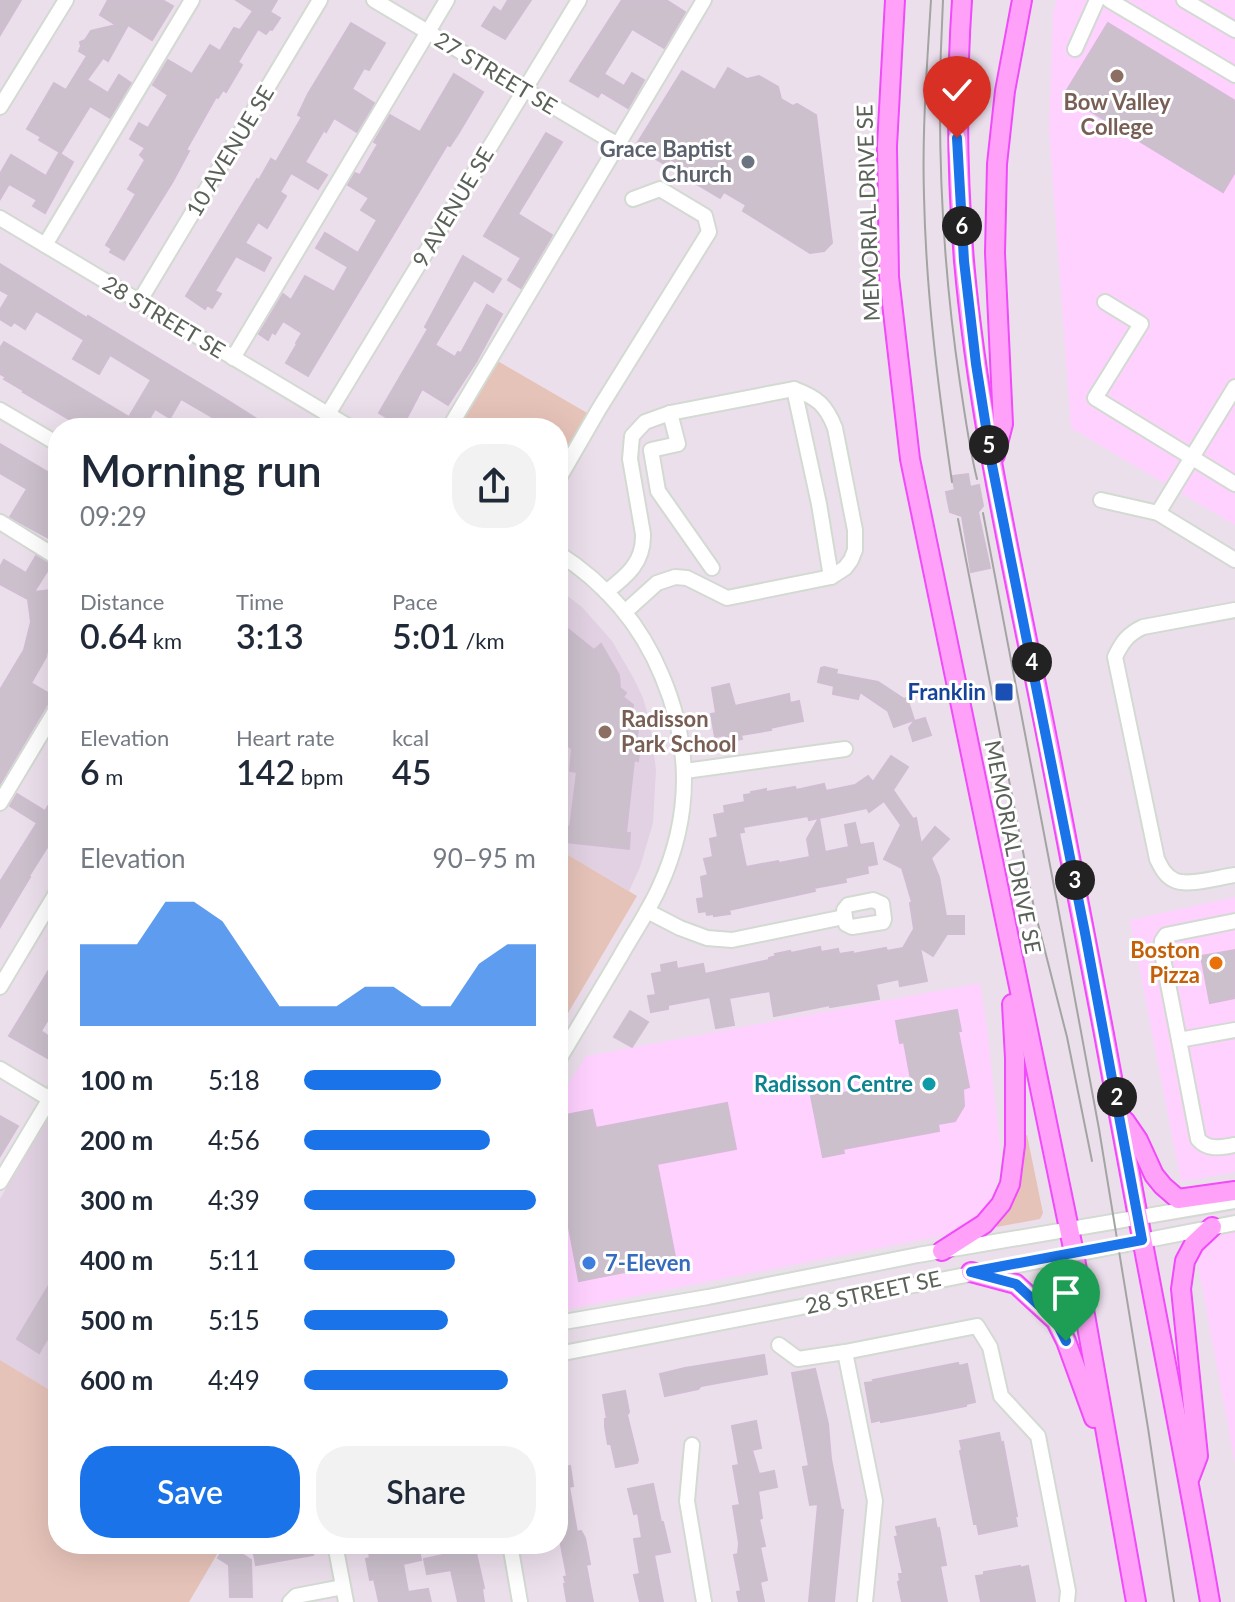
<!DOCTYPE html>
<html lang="en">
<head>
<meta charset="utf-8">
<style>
  :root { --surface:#fff; --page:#f2f2f3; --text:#1f2937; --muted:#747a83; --accent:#1a73e8 }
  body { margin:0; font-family:Lato,sans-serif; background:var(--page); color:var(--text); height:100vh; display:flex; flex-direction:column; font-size:30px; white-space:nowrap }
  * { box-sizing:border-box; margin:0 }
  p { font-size:26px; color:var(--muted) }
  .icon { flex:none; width:44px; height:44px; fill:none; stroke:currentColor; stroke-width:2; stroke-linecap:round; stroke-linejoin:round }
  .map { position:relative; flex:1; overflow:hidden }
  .drawer { position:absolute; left:48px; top:418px; width:520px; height:1136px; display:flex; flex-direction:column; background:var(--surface); border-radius:32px; box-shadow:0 8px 32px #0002 }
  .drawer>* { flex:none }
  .pin { position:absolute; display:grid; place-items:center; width:68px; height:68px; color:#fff; margin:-82px -34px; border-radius:50% 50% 50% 0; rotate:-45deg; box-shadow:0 0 8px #0007 }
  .pin .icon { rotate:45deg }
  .km { position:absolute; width:40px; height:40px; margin:-20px; border-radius:50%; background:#222; color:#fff; font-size:22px; line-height:40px; text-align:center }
  .round { display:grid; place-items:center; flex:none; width:84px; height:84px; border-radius:32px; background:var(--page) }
  .headline { display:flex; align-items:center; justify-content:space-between; height:136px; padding:0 32px }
  h1 { font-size:44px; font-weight:600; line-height:60px }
  .figures { display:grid; grid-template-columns:repeat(3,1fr); gap:12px; height:136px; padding:8px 32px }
  .figures div { display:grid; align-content:center }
  .figures b { font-size:34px; font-weight:600 }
  .figures small { font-size:22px; font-weight:400 }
  .figures p { font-size:22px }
  .chart { height:224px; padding:16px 32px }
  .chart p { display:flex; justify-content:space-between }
  .chart svg { width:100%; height:144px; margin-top:8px; fill:var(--accent); opacity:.7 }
  .button { display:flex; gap:16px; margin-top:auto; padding:16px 32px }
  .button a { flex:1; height:92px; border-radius:32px; background:var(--accent); color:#fff; font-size:32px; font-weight:600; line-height:92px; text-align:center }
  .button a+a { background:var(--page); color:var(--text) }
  ul { padding:0 32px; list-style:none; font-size:26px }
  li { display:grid; grid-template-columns:128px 96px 1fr; align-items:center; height:60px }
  li i { height:20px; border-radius:10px; background:var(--accent) }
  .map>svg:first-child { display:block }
</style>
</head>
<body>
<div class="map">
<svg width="1235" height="1602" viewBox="0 0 1235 1602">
  <rect width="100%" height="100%" fill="#ecdfec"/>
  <g fill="#ffd1ff">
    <polygon points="1057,0 1235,0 1235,525 1071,428 1049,131 1053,11"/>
    <polygon points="1235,897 1235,1172 1181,1182 1130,920"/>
    <polygon points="980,983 987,1028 1001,1155 995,1189 987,1205 972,1223 960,1232 558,1311 558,1100 586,1056"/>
    <polygon points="1235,1223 1235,1463 1194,1244"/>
  </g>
  <g fill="#e1d1e2">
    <polygon points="558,589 582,607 612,641 634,679 643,698 650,722 656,770 653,823 640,867 629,891 558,849"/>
    <polygon points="47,1119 58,1126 58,1395 0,1360 0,1199"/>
  </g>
  <g fill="#e6c3b9">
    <polygon points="496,360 589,414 558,466 558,428 456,428"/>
    <polygon points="558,849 637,896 558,1030"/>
    <polygon points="1027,1135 1043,1213 1040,1219 997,1227 995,1224 1018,1181 1022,1166 1023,1136"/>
    <polygon points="0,1360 58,1395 58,1544 223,1544 189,1602 0,1602"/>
  </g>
  <g fill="#cbc0cc" stroke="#d0bdd1" stroke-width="2">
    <polygon points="0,0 21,0 0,35"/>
    <polygon points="108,0 162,0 173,6 152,40 128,25 108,61 103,58 87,80 108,93 119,75 131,83 110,118 90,106 61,153 39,140 41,137 27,129 54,83 66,90 87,56 79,51 81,46 80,42 85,40 91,31 116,25 100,15"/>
    <polygon points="236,0 277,0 270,12 280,18 272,30 270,29 266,34 258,29 238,62 242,65 226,92 223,90 218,98 216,97 186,150 189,151 173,181 124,260 110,252 112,249 106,245 136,194 128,189 145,160 140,155 145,148 130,139 139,123 148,128 168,95 153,85 168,60 192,74 210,45 220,51 234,28 240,30 253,11"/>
    <polygon points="508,0 531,0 505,39 482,26 494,7 501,12"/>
    <polygon points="622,0 666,0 685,12 664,48 632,29 604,74 624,86 632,73 644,80 628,108 601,92 598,97 570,81"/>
    <polygon points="351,23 385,43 369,70 364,68 352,89 374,103 357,132 334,118 326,132 324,130 305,162 327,175 318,189 291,173 280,192 286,196 267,228 258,222 245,243 271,258 264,271 236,256 215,291 221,294 212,308 207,305 205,309 186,296 257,179 259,180 271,159 276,162 302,117 298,115 308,94"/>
    <polygon points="1108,23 1235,101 1235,172 1223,192 1064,95"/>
    <polygon points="728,68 747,79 759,76 778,87 781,99 793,106 797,104 816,115 832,243 824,251 810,253 743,211 746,205 724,192 720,198 688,179 692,172 670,159 666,165 635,147 682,71 715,90"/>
    <polygon points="454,74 483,92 458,134 450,146 447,145 308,376 286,363 297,344 296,343 302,333 283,321 275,334 272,332 268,340 259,334 283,294 291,300 305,276 334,292 348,267 316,248 325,233 358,253 377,220 361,210 369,198 348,185 355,173 360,175 378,144 374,142 390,115 420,132"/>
    <polygon points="546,133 562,142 518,214 552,235 521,288 508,280 521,258 484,236"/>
    <polygon points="59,153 73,162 45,213 33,206 37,200 9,184 0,199 0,174 11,155 46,176"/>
    <polygon points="463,256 501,279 493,292 474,280 435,345 455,357 458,352 461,353 487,305 502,314 476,362 448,405 422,389 402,427 379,413 428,329 425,327"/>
    <polygon points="0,264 87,318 88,316 227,400 271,428 231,428 181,399 170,418 155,409 145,426 147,428 84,428 23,392 24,391 4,379 6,377 0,374 0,348 4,342 129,417 151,380 110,355 99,374 73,359 84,340 36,311 25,329 14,322 11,326 0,319 0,310 9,295 0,290"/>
    <polygon points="0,444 58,478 58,534 54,541 10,517 27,489 0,473"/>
    <polygon points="968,474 970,487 979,485 983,506 978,512 990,568 971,572 962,516 950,512 946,492 955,490 952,476"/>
    <polygon points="36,556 51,565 34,592 51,590 54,616 46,657 31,683 55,697 49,701 0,784 0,690 24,650 31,622 28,599 0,584 0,567 4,560 26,573"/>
    <polygon points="558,621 594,650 601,644 619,675 620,688 626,693 623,697 633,705 631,719 639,720 636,745 640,745 638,761 634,760 626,833 630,833 629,849 566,842 567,826 570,827 577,772 570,771 572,749 558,737"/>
    <polygon points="824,667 837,670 836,674 878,682 904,699 907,698 914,720 894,727 888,711 860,692 858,699 833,694 834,686 818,682 821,668"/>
    <polygon points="729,684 735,706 789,694 790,703 799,701 803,721 770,728 771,730 741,735 742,739 730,741 729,736 726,737 725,735 715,737 711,714 716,713 712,688"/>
    <polygon points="925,718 931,735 913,741 909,728 914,721"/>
    <polygon points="891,756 908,767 893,790 913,819 916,818 921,844 935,827 949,839 931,858 939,877 946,916 964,916 964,934 947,934 933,956 920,948 927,981 900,986 899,979 876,984 879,999 830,1007 830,1005 774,1016 770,991 729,998 734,1025 716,1028 710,997 668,1005 668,1009 651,1012 648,996 656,995 652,974 662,972 661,965 676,962 677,969 703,964 705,974 769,960 769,958 776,956 775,954 790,951 791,953 820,947 821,952 838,949 839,954 853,952 853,954 886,948 887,951 903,948 914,929 910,903 912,902 902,868 884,859 901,825 884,801 869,812 867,808 809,820 808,816 779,821 743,827 744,832 739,833 746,867 778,861 779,863 810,857 807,839 819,818 825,852 849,847 845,825 855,823 860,845 873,843 877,864 867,866 868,873 845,878 846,882 814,888 815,891 729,910 730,914 714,916 714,914 707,915 706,911 699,912 697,899 704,898 701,877 708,875 704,859 713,857 710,839 718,837 714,815 725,813 724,806 745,802 744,795 751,794 751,792 766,789 766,792 795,787 796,790 824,784 826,791 855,785 868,776 873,782"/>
    <polygon points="58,790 58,830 29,876 30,877 0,927 0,882 37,823 10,806 17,794 45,811"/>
    <polygon points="1235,950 1235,998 1210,1003 1201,956"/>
    <polygon points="58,955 58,1003 41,1031 58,1043 58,1064 9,1036"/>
    <polygon points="957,1010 961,1031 958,1031 969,1087 963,1089 964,1106 955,1121 938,1124 939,1131 843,1149 844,1153 823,1157 811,1096 832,1092 833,1095 911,1080 904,1042 900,1043 896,1021"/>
    <polygon points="630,1011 648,1022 632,1047 614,1037"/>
    <polygon points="727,1103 736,1149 657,1164 676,1262 579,1281 558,1169 558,1128 566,1115 592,1110 596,1128"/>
    <polygon points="0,1116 18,1126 0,1156"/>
    <polygon points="49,1285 58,1290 58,1346 47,1339 39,1353 17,1339"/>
    <polygon points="764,1355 767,1374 701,1386 698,1389 665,1396 660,1374 685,1368"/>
    <polygon points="958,1363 959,1366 967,1364 975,1402 966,1404 966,1406 931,1413 881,1422 881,1420 872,1422 865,1383 874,1382 873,1380"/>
    <polygon points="815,1369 828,1424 831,1459 841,1510 843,1510 834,1602 809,1602 818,1504 810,1505 803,1467 809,1466 792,1373"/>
    <polygon points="625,1391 629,1412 627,1415 638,1460 637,1463 616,1467 611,1444 608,1444 605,1427 605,1419 607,1419 603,1395"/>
    <polygon points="756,1421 761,1448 752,1450 759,1474 774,1471 777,1487 758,1491 762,1518 759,1519 765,1546 760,1547 767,1580 760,1582 764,1602 739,1602 737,1592 741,1591 734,1555 738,1554 739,1543 733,1506 740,1505 733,1466 739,1465 732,1426"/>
    <polygon points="999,1433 1001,1443 1003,1442 1017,1516 1015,1516 1017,1526 979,1534 977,1524 974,1524 960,1451 962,1450 960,1441"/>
    <polygon points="564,1460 565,1467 570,1466 573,1486 569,1487 577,1532 581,1531 585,1538 590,1564 586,1565 593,1602 567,1602 564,1584 566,1584 564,1577 567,1576 558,1530 558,1461"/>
    <polygon points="653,1484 661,1522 663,1522 670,1552 654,1555 663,1602 640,1602 634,1575 640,1574 634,1539 642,1538 638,1513 634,1514 628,1489"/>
    <polygon points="935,1519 937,1529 939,1528 946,1565 940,1566 947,1602 902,1602 898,1582 900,1581 899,1574 903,1574 895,1537 898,1536 896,1527"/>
    <polygon points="227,1544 251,1560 252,1597 230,1597 229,1565 218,1558"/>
    <polygon points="252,1544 311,1544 313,1555 256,1565"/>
    <polygon points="367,1544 388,1544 389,1549 418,1544 421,1560 403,1564 408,1592 428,1589 431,1602 379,1602 374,1579 370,1580 366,1559 370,1558"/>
    <polygon points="441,1544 474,1544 484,1588 482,1589 484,1602 458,1602 451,1570 427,1574 424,1559 443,1555"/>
    <polygon points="1020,1566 1020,1568 1028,1566 1035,1602 981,1602 976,1576 984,1575 984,1572"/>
  </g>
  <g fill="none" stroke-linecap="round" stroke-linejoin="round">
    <defs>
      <g id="minor">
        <polyline points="374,0 618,145"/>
        <polyline points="1109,0 1235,75"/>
        <polyline points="1184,0 1235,30"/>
        <polyline points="1075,49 1097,0"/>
        <polyline points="0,107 66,0"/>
        <polyline points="0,218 351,428"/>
        <polyline points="45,245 192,0"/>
        <polyline points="139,302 320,0"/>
        <polyline points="1105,302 1141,324 1095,398 1235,484"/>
        <polyline points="233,358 447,0"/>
        <polyline points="794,389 819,504 831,577"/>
        <polyline points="0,410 58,444"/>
        <polyline points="670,413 678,444 651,450 658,491 712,568"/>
        <polyline points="328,414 579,0"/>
        <polyline points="449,428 704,0"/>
        <polyline points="558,480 599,409 709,232 705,216 660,189 633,199"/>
        <polyline points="1101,500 1158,513 1235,560"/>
        <polyline points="1158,513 1235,387"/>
        <polyline points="0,522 58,558"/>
        <path d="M558 553C605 583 641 625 662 676 692 747 691 819 659 888 648 912 633 934 620 957 599 992 579 1026 558 1061"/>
        <path d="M606 592C627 576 644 562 643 534L630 459 632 436 645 422 670 413 794 389C818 398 826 405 835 428L855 530V550L851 560 845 568 831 577 727 598 687 578 675 577 657 583 626 611"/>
        <path d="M1235 610 1143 627C1128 634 1122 642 1115 657L1157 859C1161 867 1165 876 1174 880 1188 887 1219 877 1235 875"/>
        <polyline points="685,771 845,749"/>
        <polyline points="0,803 58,706"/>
        <polygon points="873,900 882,904 884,919 883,922 852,927 846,924 844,910 848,905"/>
        <polyline points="647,911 680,928 707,938 732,940 844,917"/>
        <polyline points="1235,921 1166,935 1162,941 1161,948 1179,1040 1235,1030"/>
        <polyline points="0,987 58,890"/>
        <path d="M1179 1040 1198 1139C1208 1151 1221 1147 1235 1145"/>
        <polyline points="0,1069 58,1104"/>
        <polyline points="0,1182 58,1085"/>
        <polyline points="558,1323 708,1297 918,1255 1235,1201"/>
        <polyline points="779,1345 798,1359 845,1352"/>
        <path d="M558 1354C784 1312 1009 1265 1235 1223"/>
        <polyline points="692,1445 687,1501 704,1602"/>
        <polyline points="335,1544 346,1602"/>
        <polyline points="510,1544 520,1602"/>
        <polyline points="290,1602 296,1596 343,1587"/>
        <polyline points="865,1602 875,1501 845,1352 977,1326 990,1347 1001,1396 1038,1436 1068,1591 1067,1602"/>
      </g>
      <g id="major">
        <polyline points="895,0 887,146 889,277 910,459 1074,1253 1136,1602"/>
        <path d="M962 0C956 87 957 174 964 261 979 429 1019 594 1051 759 1081 912 1110 1064 1138 1217 1162 1345 1188 1473 1210 1602"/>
        <polyline points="995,455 1003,424 995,253 997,164 1005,91 1022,0"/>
        <polyline points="1125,1121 1138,1140 1154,1175 1163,1186 1178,1199 1235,1191"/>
        <polyline points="942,1251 984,1224 1001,1204 1010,1184 1015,1145 1015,1058 1012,1004"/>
        <polyline points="971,1272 1016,1284 1056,1321 1066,1341 1094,1418"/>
        <polyline points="1190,1477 1198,1456 1181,1289 1185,1261 1194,1244 1212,1227"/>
      </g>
    </defs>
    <use href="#minor" stroke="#d3dad2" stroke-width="18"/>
    <use href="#major" stroke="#f14afa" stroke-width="22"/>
    <use href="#minor" stroke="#fff" stroke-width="14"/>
    <use href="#major" stroke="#ffa1f9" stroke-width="18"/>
    <g stroke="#a3a5a2" stroke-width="2">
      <path d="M931 0C927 65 922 131 924 196 926 292 938 387 952 482"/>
      <path d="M943 0C936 128 941 256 960 383 965 415 969 447 977 479"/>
      <polyline points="983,513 1057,902 1099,1129 1148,1428 1174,1602"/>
      <polyline points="958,519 1034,908 1067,1037 1092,1161"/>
    </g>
  </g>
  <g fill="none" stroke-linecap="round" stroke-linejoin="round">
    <defs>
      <polyline id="route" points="957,138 964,261 976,364 992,465 1085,933 1142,1240 971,1272 1016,1284 1056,1321 1066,1341"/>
    </defs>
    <use href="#route" stroke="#fff" stroke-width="16"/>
    <use href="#route" stroke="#1a73e8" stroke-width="10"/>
  </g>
  <g fill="#8d6e63" stroke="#fff" stroke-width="3">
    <circle cx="1117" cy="76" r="8"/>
    <circle cx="605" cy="732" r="8"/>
  </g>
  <circle fill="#6b7280" stroke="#fff" stroke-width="3" cx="748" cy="162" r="8"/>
  <rect fill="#1a4fb4" stroke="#fff" stroke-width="3" x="994" y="682" width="20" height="20" rx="4"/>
  <circle fill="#e8710a" stroke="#fff" stroke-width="3" cx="1216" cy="963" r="8"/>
  <circle fill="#0f9aa8" stroke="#fff" stroke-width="3" cx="929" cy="1084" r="8"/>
  <circle fill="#3f7fe0" stroke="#fff" stroke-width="3" cx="589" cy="1263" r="8"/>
  <g text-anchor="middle" stroke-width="6" stroke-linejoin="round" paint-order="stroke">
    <g font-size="22" fill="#5a6158" stroke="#fff">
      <text transform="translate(496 73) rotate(31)" y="8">27 STREET SE</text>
      <text transform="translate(230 151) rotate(-59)" y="8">10 AVENUE SE</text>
      <text transform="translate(453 207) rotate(-59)" y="8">9 AVENUE SE</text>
      <text transform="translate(868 213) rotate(-92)" y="8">MEMORIAL DRIVE SE</text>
      <text transform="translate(164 317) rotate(31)" y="8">28 STREET SE</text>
      <text transform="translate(1013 847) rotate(79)" y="8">MEMORIAL DRIVE SE</text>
      <text transform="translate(873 1292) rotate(-12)" y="8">28 STREET SE</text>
    </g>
    <g font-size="22" font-weight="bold" fill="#785e54" stroke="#fff">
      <text x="1117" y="110">Bow Valley<tspan x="1117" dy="25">College</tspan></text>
      <text x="621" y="727" text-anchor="start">Radisson<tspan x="621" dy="25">Park School</tspan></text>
    </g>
    <g font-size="22" font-weight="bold" fill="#5b616d" stroke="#fff" text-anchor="end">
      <text x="732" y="157">Grace Baptist<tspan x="732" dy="25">Church</tspan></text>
    </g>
    <g font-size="22" font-weight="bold" fill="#164399" stroke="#fff" text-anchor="end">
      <text x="986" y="700">Franklin</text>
    </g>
    <g font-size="22" font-weight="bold" fill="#c56008" stroke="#fff" text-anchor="end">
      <text x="1200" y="958">Boston<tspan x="1200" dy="25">Pizza</tspan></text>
    </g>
    <g font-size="22" font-weight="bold" fill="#0d838f" stroke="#fff" text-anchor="end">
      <text x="913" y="1092">Radisson Centre</text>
    </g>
    <g font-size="22" font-weight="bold" fill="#366cbe" stroke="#fff" text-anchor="start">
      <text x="605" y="1271">7-Eleven</text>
    </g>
  </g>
</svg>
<div class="pin" style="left:1066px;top:1341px;background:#1e9e55"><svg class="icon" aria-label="arrive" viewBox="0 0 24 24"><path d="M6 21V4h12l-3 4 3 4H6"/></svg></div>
<div class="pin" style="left:957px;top:138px;background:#d93025"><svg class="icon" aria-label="check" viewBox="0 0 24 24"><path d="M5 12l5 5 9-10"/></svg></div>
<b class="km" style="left:1117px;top:1097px">2</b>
<b class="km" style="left:1075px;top:880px">3</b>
<b class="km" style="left:1032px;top:662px">4</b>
<b class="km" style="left:989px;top:445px">5</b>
<b class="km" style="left:962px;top:226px">6</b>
<section class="drawer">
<div class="headline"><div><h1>Morning run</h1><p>09:29</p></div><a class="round"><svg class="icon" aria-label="share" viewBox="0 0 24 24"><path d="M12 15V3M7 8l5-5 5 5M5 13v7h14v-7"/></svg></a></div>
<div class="figures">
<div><p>Distance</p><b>0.64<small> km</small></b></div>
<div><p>Time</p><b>3:13</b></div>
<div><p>Pace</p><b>5:01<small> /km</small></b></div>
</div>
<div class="figures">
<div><p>Elevation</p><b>6<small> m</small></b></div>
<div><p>Heart rate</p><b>142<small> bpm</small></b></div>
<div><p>kcal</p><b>45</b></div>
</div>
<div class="chart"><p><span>Elevation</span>90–95 m</p>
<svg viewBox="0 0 160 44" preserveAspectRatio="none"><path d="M0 44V19L10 19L20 19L30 6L40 6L50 12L60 25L70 38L80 38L90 38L100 32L110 32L120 38L130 38L140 25L150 19L160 19V44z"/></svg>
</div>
<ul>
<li><b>100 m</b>5:18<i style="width:59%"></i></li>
<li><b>200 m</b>4:56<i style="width:80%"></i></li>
<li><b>300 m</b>4:39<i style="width:100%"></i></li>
<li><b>400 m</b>5:11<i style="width:65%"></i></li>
<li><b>500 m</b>5:15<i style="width:62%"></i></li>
<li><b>600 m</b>4:49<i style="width:88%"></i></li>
</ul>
<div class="button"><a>Save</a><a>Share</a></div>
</section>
</div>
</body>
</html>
